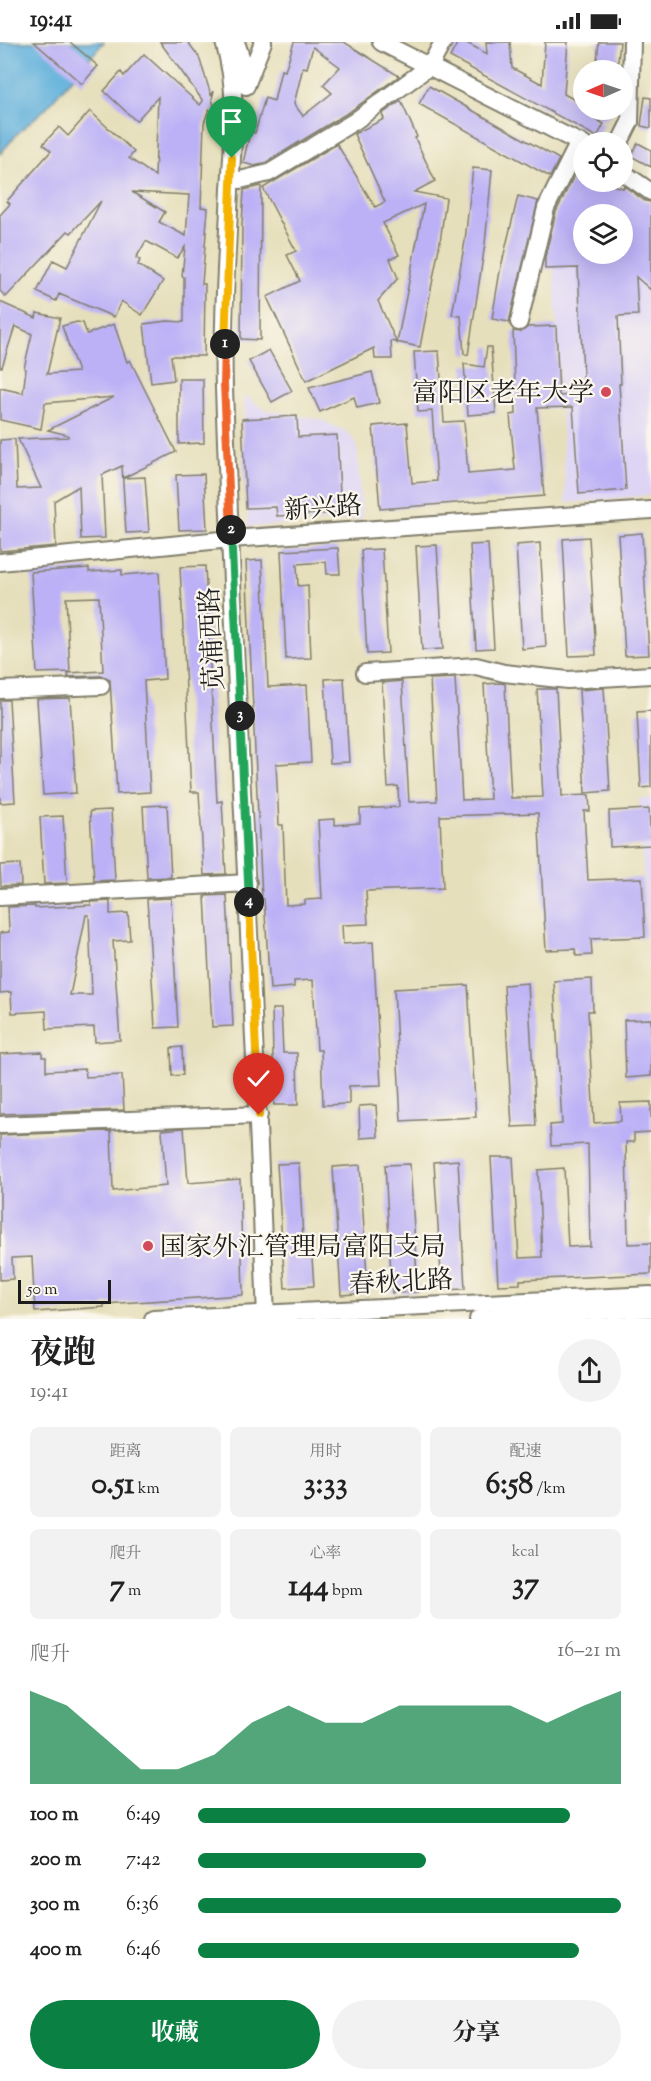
<!DOCTYPE html>
<html lang="zh">
<head>
<meta charset="utf-8">
<style>
  :root { --surface:#fff; --page:#f2f2f2; --text:#222; --muted:#767676; --accent:#0b8043 }
  body { margin:0; font-family:"Sorts Mill Goudy","Noto Serif SC",serif; background:var(--page); color:var(--text); height:100vh; display:flex; flex-direction:column; font-size:22px; white-space:nowrap }
  * { box-sizing:border-box; margin:0 }
  p { font-size:20px; color:var(--muted) }
  .icon { flex:none; width:33px; height:33px; fill:none; stroke:currentColor; stroke-width:2; stroke-linecap:round; stroke-linejoin:round }
  .map { position:relative; height:1277px; overflow:hidden }
  .details { display:flex; flex-direction:column; background:var(--surface); flex:1 }
  .details>* { flex:none }
  .needle { width:39px; rotate:268deg }
  .fabs { position:absolute; left:573px; top:18px; display:grid; gap:12px }
  .fabs a { display:grid; place-items:center; width:60px; height:60px; border-radius:50%; background:var(--surface); box-shadow:0 6px 24px #0002; font-size:30px }
  .scale { position:absolute; left:18px; bottom:15px; width:93px; box-sizing:border-box; padding-left:6px; border:3px solid #1c1c1c; border-top:0; font-size:16px; line-height:21px; white-space:nowrap; color:#1c1c1c; -webkit-text-stroke:4px #fbf7ec; paint-order:stroke }
  .pin { position:absolute; display:grid; place-items:center; width:51px; height:51px; color:#fff; margin:-62px -26px; border-radius:50% 50% 50% 0; rotate:-45deg; box-shadow:0 0 6px #0007 }
  .pin .icon { rotate:45deg }
  .km { position:absolute; width:30px; height:30px; margin:-15px; border-radius:50%; background:#222; color:#fff; font-size:16px; line-height:30px; text-align:center }
  .round { display:grid; place-items:center; flex:none; width:63px; height:63px; border-radius:32px; background:var(--page) }
  .summary { display:flex; align-items:center; justify-content:space-between; height:102px; padding:0 30px }
  h1 { font-size:33px; font-weight:700; line-height:45px }
  .figures { display:grid; grid-template-columns:repeat(3,1fr); gap:9px; height:102px; padding:6px 30px }
  .figures div { display:grid; align-content:center; border-radius:9px; background:var(--page); text-align:center }
  .figures b { font-size:30px; font-weight:700 }
  .figures small { font-size:16px; font-weight:400 }
  .figures p { font-size:16px }
  .chart { height:168px; padding:12px 30px }
  .chart p { display:flex; justify-content:space-between }
  .chart svg { width:100%; height:108px; margin-top:6px; fill:var(--accent); opacity:.7 }
  .primary-button { display:flex; gap:12px; margin-top:auto; padding:12px 30px }
  .primary-button a { flex:1; height:69px; border-radius:36px; background:var(--accent); color:#fff; font-size:24px; font-weight:700; line-height:69px; text-align:center }
  .primary-button a+a { background:var(--page); color:var(--text) }
  ul { padding:0 30px; list-style:none; font-size:20px }
  li { display:grid; grid-template-columns:96px 72px 1fr; align-items:center; height:45px }
  li i { height:15px; border-radius:8px; background:var(--accent) }
  .status { display:flex; justify-content:space-between; align-items:center; height:42px; padding:0 30px; background:var(--surface); direction:ltr }
  .status svg { height:16px; fill:currentColor }
  .map>svg:first-child { display:block }
</style>
</head>
<body>
<div class="status"><b>19:41</b><svg viewBox="0 0 49 12"><path d="M0 12V9h3v3zM5 12V6h3v6zM10 12V3h3v9zM15 12V0h3v12zM26 1h20v11H26zM47 4h2v5h-2z"/></svg></div>
<div class="map">
<svg width="651" height="1277" viewBox="0 0 651 1277">
  <rect width="100%" height="100%" fill="#fbf7ec"/>
  <filter id="ink" filterUnits="userSpaceOnUse"><feTurbulence type="fractalNoise" baseFrequency=".0167" numOctaves="2"/><feDisplacementMap in="SourceGraphic" scale="12" xChannelSelector="R" yChannelSelector="G"/><feConvolveMatrix kernelMatrix="1 2 1 2 8 2 1 2 1" color-interpolation-filters="sRGB"/></filter>
  <filter id="wash" filterUnits="userSpaceOnUse"><feTurbulence type="fractalNoise" baseFrequency=".008" numOctaves="4" result="noise"/><feDisplacementMap in="SourceGraphic" scale="24" xChannelSelector="R" yChannelSelector="G"/><feGaussianBlur stdDeviation="1.35" result="paint"/><feColorMatrix in="noise" values="0 0 0 0 0 0 0 0 0 0 0 0 0 0 0 0 0 1.4 0 .05"/><feComposite in="paint" operator="in"/></filter>
  <g filter="url(#wash)">
    <rect width="100%" height="100%" fill="#e6dfbb"/>
    <g fill="#ded5f5">
      <polygon points="623,224 651,248 651,453 566,461 554,227"/>
      <polygon points="244,353 266,368 319,377 347,390 357,403 362,477 248,485"/>
      <polygon points="651,756 651,919 648,919 639,757"/>
    </g>
    <polygon fill="#61b0db" stroke="#3e667c" stroke-width="1.5" points="0,0 104,0 45,67 18,91 0,112"/>
    <g id="blocks">
      <g fill="#bcb1f6" fill-rule="evenodd">
        <polygon points="34,0 70,0 98,24 82,42"/>
        <path d="M160 0H188L199 15 211 53 214 49 212 57 218 77 217 78 209 67 204 81 201 165 208 166 202 242H205L204 314H171L174 338 151 341 144 282 167 279 184 280V235L182 234 185 205 177 216 146 199 136 216 140 218 138 223 163 239 142 273 121 259 114 275 59 252 56 259 37 250 53 218 67 225 101 159 71 191 68 189 6 255 0 249V173L10 162 7 159 51 109 43 102 59 85 68 94 90 69 134 110 129 116 155 134 158 55 136 79 104 49 121 30 124 34 144 12 200 63 203 59ZM132 150 189 153 186 194 159 180 165 170Z"/>
        <path d="M294 0H344L399 34 349 70 265 121 255 124 243 121 250 90 255 91 265 56 274 59 281 28 285 29ZM313 5 340 25 323 43 332 51 303 74 294 62 303 25 307 26Z"/>
        <polygon points="458,0 465,0 487,12 486,0 510,0 512,26 542,42 545,0 568,0 564,52 584,63 584,68 612,68 606,78 594,76 604,82 597,95 450,15"/>
        <polygon points="599,0 620,0 617,28 596,28"/>
        <polygon points="429,44 559,117 550,135 419,62"/>
        <polygon points="645,55 651,56 651,86 641,84"/>
        <path d="M401 59 417 95 415 96 435 139 414 150 446 156 440 200 420 305 391 299 392 317H375L374 306 306 339 267 255 300 239 287 213 296 209 263 146 337 102 375 165 385 160 354 92 384 77 382 72ZM424 162 419 188 397 301 378 259 398 236 390 217 399 213 383 181Z"/>
        <polygon points="638,101 651,108 651,125 631,114"/>
        <polygon points="473,126 492,128 485,202 468,313 464,312 461,274 452,273 465,199"/>
        <path d="M575 132 584 140H601L623 146 624 144 645 159 651 160V248L636 235 638 273 618 274 621 342H619L626 448 579 452 573 365 537 366 544 454 380 467 373 384 407 381 412 441 437 439 432 369 418 370 414 310 439 309 444 380 464 379 468 432 515 428 510 373 516 372 513 289 521 290 528 285 556 284 559 354 584 352 578 226 545 227V215L556 170ZM584 172H622V212H584Z"/>
        <polygon points="261,144 260,298 241,297 242,182 244,148"/>
        <polygon points="518,154 538,159 509,280 492,277 500,229"/>
        <polygon points="0,260 36,276 37,271 60,276 47,332 78,330 62,284 77,280 83,281 87,292 114,282 127,320 130,318 176,410 123,436 145,435 149,490 126,491 122,424 102,433 105,496 81,497 79,444 54,459 56,504 0,509 0,398 15,397 17,447 41,446 18,397 68,395 68,393 48,388 114,355 45,361 41,387 0,378 0,346 23,351 26,327 24,326 32,292 15,284 2,325 0,325"/>
        <polygon points="487,305 491,305 496,371 468,373 464,322 484,325"/>
        <polygon points="269,308 292,349 272,360 249,319"/>
        <polygon points="372,330 379,361 357,366 354,355 320,370 309,346"/>
        <polygon points="179,337 203,337 204,401 179,402"/>
        <polygon points="297,374 298,395 337,393 341,471 277,474 276,465 246,466 242,377"/>
        <polygon points="204,432 207,487 179,488 176,433"/>
        <polygon points="642,491 649,613 625,614 618,493"/>
        <polygon points="589,495 596,613 569,614 563,497"/>
        <polygon points="540,501 546,605 522,607 516,503"/>
        <polygon points="488,502 494,606 476,607 470,503"/>
        <polygon points="437,503 443,607 422,608 416,504"/>
        <polygon points="338,506 340,532 327,532 326,520 297,522 298,544 308,543 311,616 286,617 281,509"/>
        <polygon points="382,507 388,611 367,612 361,508"/>
        <polygon points="262,518 268,645 307,643 311,720 276,722 279,783 283,783 286,863 305,862 305,858 322,857 318,778 335,777 335,783 360,781 360,767 399,765 398,744 388,745 382,641 402,639 409,760 437,759 430,637 455,636 462,758 490,757 484,642 501,641 505,642 511,756 543,755 537,647 556,647 562,754 589,753 590,769 584,769 588,838 642,836 645,895 591,897 592,913 576,914 575,907 546,908 538,771 440,774 443,846 366,849 368,882 342,883 343,902 373,900 381,1043 349,1044 349,1062 323,1063 321,1008 317,1008 313,938 294,939 294,945 270,947 264,857 262,857 246,519"/>
        <polygon points="205,524 217,760 222,759 226,832 204,833 199,750 191,750 180,525"/>
        <polygon points="89,526 89,530 122,528 122,533 159,530 165,637 144,639 150,750 117,752 110,638 101,634 68,635 68,631 103,629 99,555 66,556 70,630 37,631 31,530"/>
        <polygon points="344,636 349,720 330,721 325,637"/>
        <polygon points="604,646 610,749 585,751 579,648"/>
        <polygon points="70,656 76,751 43,753 37,657"/>
        <polygon points="0,658 9,658 15,760 0,761"/>
        <polygon points="651,669 651,745 641,746 637,670"/>
        <polygon points="167,763 171,835 147,836 143,764"/>
        <polygon points="649,767 651,803 610,805 609,769"/>
        <polygon points="111,768 115,838 94,839 90,769"/>
        <polygon points="63,774 67,841 44,842 40,775"/>
        <polygon points="20,822 21,843 1,844 0,823"/>
        <polygon points="227,853 233,984 212,985 205,854"/>
        <polygon points="171,856 178,985 155,986 147,857"/>
        <path d="M110 859V872L128 871 130 898 113 899 120 998 95 1000 94 985 47 987 46 969 12 971 11 950 0 951V891L9 890 8 865 35 864V866L91 863V860ZM86 873H89L92 953H70Z"/>
        <polygon points="592,937 593,969 588,969 594,1081 621,1079 620,1061 651,1060 651,1090 634,1091 634,1100 626,1100 628,1202 651,1201 651,1232 520,1238 520,1242 498,1243 491,1115 513,1115 519,1216 542,1215 538,1128 564,1126 568,1205 590,1204 588,1102 551,1104 550,1083 562,1082 554,939"/>
        <polygon points="528,941 536,1084 512,1085 504,943"/>
        <polygon points="468,943 476,1075 401,1079 394,947"/>
        <polygon points="272,967 281,967 283,1011 297,1011 298,1063 274,1063"/>
        <polygon points="651,977 651,1034 626,1036 624,978"/>
        <polygon points="182,1005 183,1033 172,1034 171,1006"/>
        <polygon points="42,1010 42,1015 46,1015 46,1029 85,1027 86,1035 122,1033 124,1068 0,1072 0,1012"/>
        <polygon points="376,1063 378,1095 360,1096 359,1064"/>
        <polygon points="184,1086 188,1141 240,1137 243,1253 104,1262 104,1265 35,1270 32,1215 12,1216 13,1237 0,1238 0,1093 111,1089 113,1149 166,1144 162,1088"/>
        <polygon points="458,1118 465,1247 442,1248 434,1120"/>
        <polygon points="299,1121 304,1216 312,1216 314,1244 285,1246 277,1122"/>
        <polygon points="410,1122 418,1250 392,1251 385,1123"/>
        <polygon points="360,1123 368,1251 341,1253 333,1125"/>
      </g>
    </g>
  </g>
  <g filter="url(#ink)">
    <use href="#blocks" fill-opacity="0" stroke="#817e6c" stroke-width="1.5"/>
    <g fill="none" stroke-linecap="round" stroke-linejoin="round">
      <defs>
        <g id="minor">
          <path d="M224 0C239 50 233 95 230 147 227 213 222 280 224 346 235 656 255 966 266 1277"/>
          <polyline points="236,0 241,15 243,37"/>
          <polyline points="381,0 584,103"/>
          <polyline points="246,44 263,0"/>
          <polyline points="620,100 630,80 632,0"/>
          <polyline points="622,130 651,150"/>
          <polyline points="240,138 269,131 355,79 430,24 443,0"/>
          <polyline points="519,280 546,166 579,100"/>
          <polyline points="0,520 231,497 651,468"/>
          <polyline points="365,631 476,624 504,631 568,638 651,633"/>
          <polyline points="0,648 101,644"/>
          <polyline points="0,855 248,841"/>
          <polyline points="0,1083 259,1073"/>
          <polyline points="153,1277 651,1253"/>
          <polyline points="478,1277 651,1267"/>
        </g>
      </defs>
      <use href="#minor" stroke="#817e6c" stroke-width="20"/>
      <use href="#minor" stroke="#fff" stroke-width="16"/>
    </g>
  </g>
  <g fill="none" stroke-linecap="round" stroke-linejoin="round" filter="url(#ink)">
    <defs>
      <polyline id="split-1" points="225,302 232,116"/>
      <polyline id="split-2" points="225,302 224,342 231,488"/>
      <polyline id="split-3" points="231,488 240,674"/>
      <polyline id="split-4" points="240,674 249,860"/>
      <polyline id="split-5" points="249,860 259,1073"/>
    </defs>
    <use href="#split-1" stroke="#fff" stroke-width="12"/>
    <use href="#split-2" stroke="#fff" stroke-width="12"/>
    <use href="#split-3" stroke="#fff" stroke-width="12"/>
    <use href="#split-4" stroke="#fff" stroke-width="12"/>
    <use href="#split-5" stroke="#fff" stroke-width="12"/>
    <use href="#split-1" stroke="#f5b400" stroke-width="8"/>
    <use href="#split-2" stroke="#f0652b" stroke-width="8"/>
    <use href="#split-3" stroke="#22a559" stroke-width="8"/>
    <use href="#split-4" stroke="#22a559" stroke-width="8"/>
    <use href="#split-5" stroke="#f5b400" stroke-width="8"/>
  </g>
  <g fill="#d1495b" stroke="#fbf7ec" stroke-width="2">
    <circle cx="606" cy="350" r="6"/>
    <circle cx="148" cy="1204" r="6"/>
  </g>
  <g text-anchor="middle" stroke-width="4.5" stroke-linejoin="round" paint-order="stroke">
    <g font-size="26" fill="#1c1c1c" stroke="#fbf7ec" text-anchor="end">
      <text x="594" y="359">富阳区老年大学</text>
      <text x="160" y="1213" text-anchor="start">国家外汇管理局富阳支局</text>
    </g>
    <g font-size="26" fill="#1c1c1c" stroke="#fbf7ec">
      <text transform="translate(323 465) rotate(-4)" y="9">新兴路</text>
      <text transform="translate(211 597) rotate(-93)" y="9">苋浦西路</text>
      <text transform="translate(401 1239) rotate(-3)" y="9">春秋北路</text>
    </g>
  </g>
</svg>
<div class="fabs">
<a><svg class="needle" viewBox="-14 -14 28 28"><path d="M0-13l5 13h-10z" fill="#e53935"/><path d="M0 13l5-13h-10z" fill="#767676"/></svg></a>
<a><svg class="icon" aria-label="locate" viewBox="0 0 24 24"><circle cx="12" cy="12" r="6"/><path d="M12 2v4M12 18v4M2 12h4M18 12h4"/></svg></a>
<a><svg class="icon" aria-label="layers" viewBox="0 0 24 24"><path d="M12 4l9 5-9 5-9-5zM3 14l9 5 9-5"/></svg></a>
</div>
<div class="scale">50 m</div>
<div class="pin" style="left:232px;top:116px;background:#1e9e55"><svg class="icon" aria-label="arrive" viewBox="0 0 24 24"><path d="M6 21V4h12l-3 4 3 4H6"/></svg></div>
<div class="pin" style="left:259px;top:1073px;background:#d93025"><svg class="icon" aria-label="check" viewBox="0 0 24 24"><path d="M5 12l5 5 9-10"/></svg></div>
<b class="km" style="left:225px;top:302px">1</b>
<b class="km" style="left:231px;top:488px">2</b>
<b class="km" style="left:240px;top:674px">3</b>
<b class="km" style="left:249px;top:860px">4</b>
</div>
<section class="details">
<div class="summary"><div><h1>夜跑</h1><p>19:41</p></div><a class="round"><svg class="icon" aria-label="share" viewBox="0 0 24 24"><path d="M12 15V3M7 8l5-5 5 5M5 13v7h14v-7"/></svg></a></div>
<div class="figures">
<div><p>距离</p><b>0.51<small> km</small></b></div>
<div><p>用时</p><b>3:33</b></div>
<div><p>配速</p><b>6:58<small> /km</small></b></div>
</div>
<div class="figures">
<div><p>爬升</p><b>7<small> m</small></b></div>
<div><p>心率</p><b>144<small> bpm</small></b></div>
<div><p>kcal</p><b>37</b></div>
</div>
<div class="chart"><p><span>爬升</span>16–21 m</p>
<svg viewBox="0 0 160 44" preserveAspectRatio="none"><path d="M0 44V6L10 12L20 25L30 38L40 38L50 32L60 19L70 12L80 19L90 19L100 12L110 12L120 12L130 12L140 19L150 12L160 6V44z"/></svg>
</div>
<ul>
<li><b>100 m</b>6:49<i style="width:88%"></i></li>
<li><b>200 m</b>7:42<i style="width:54%"></i></li>
<li><b>300 m</b>6:36<i style="width:100%"></i></li>
<li><b>400 m</b>6:46<i style="width:90%"></i></li>
</ul>
<div class="primary-button"><a>收藏</a><a>分享</a></div>
</section>
</body>
</html>
